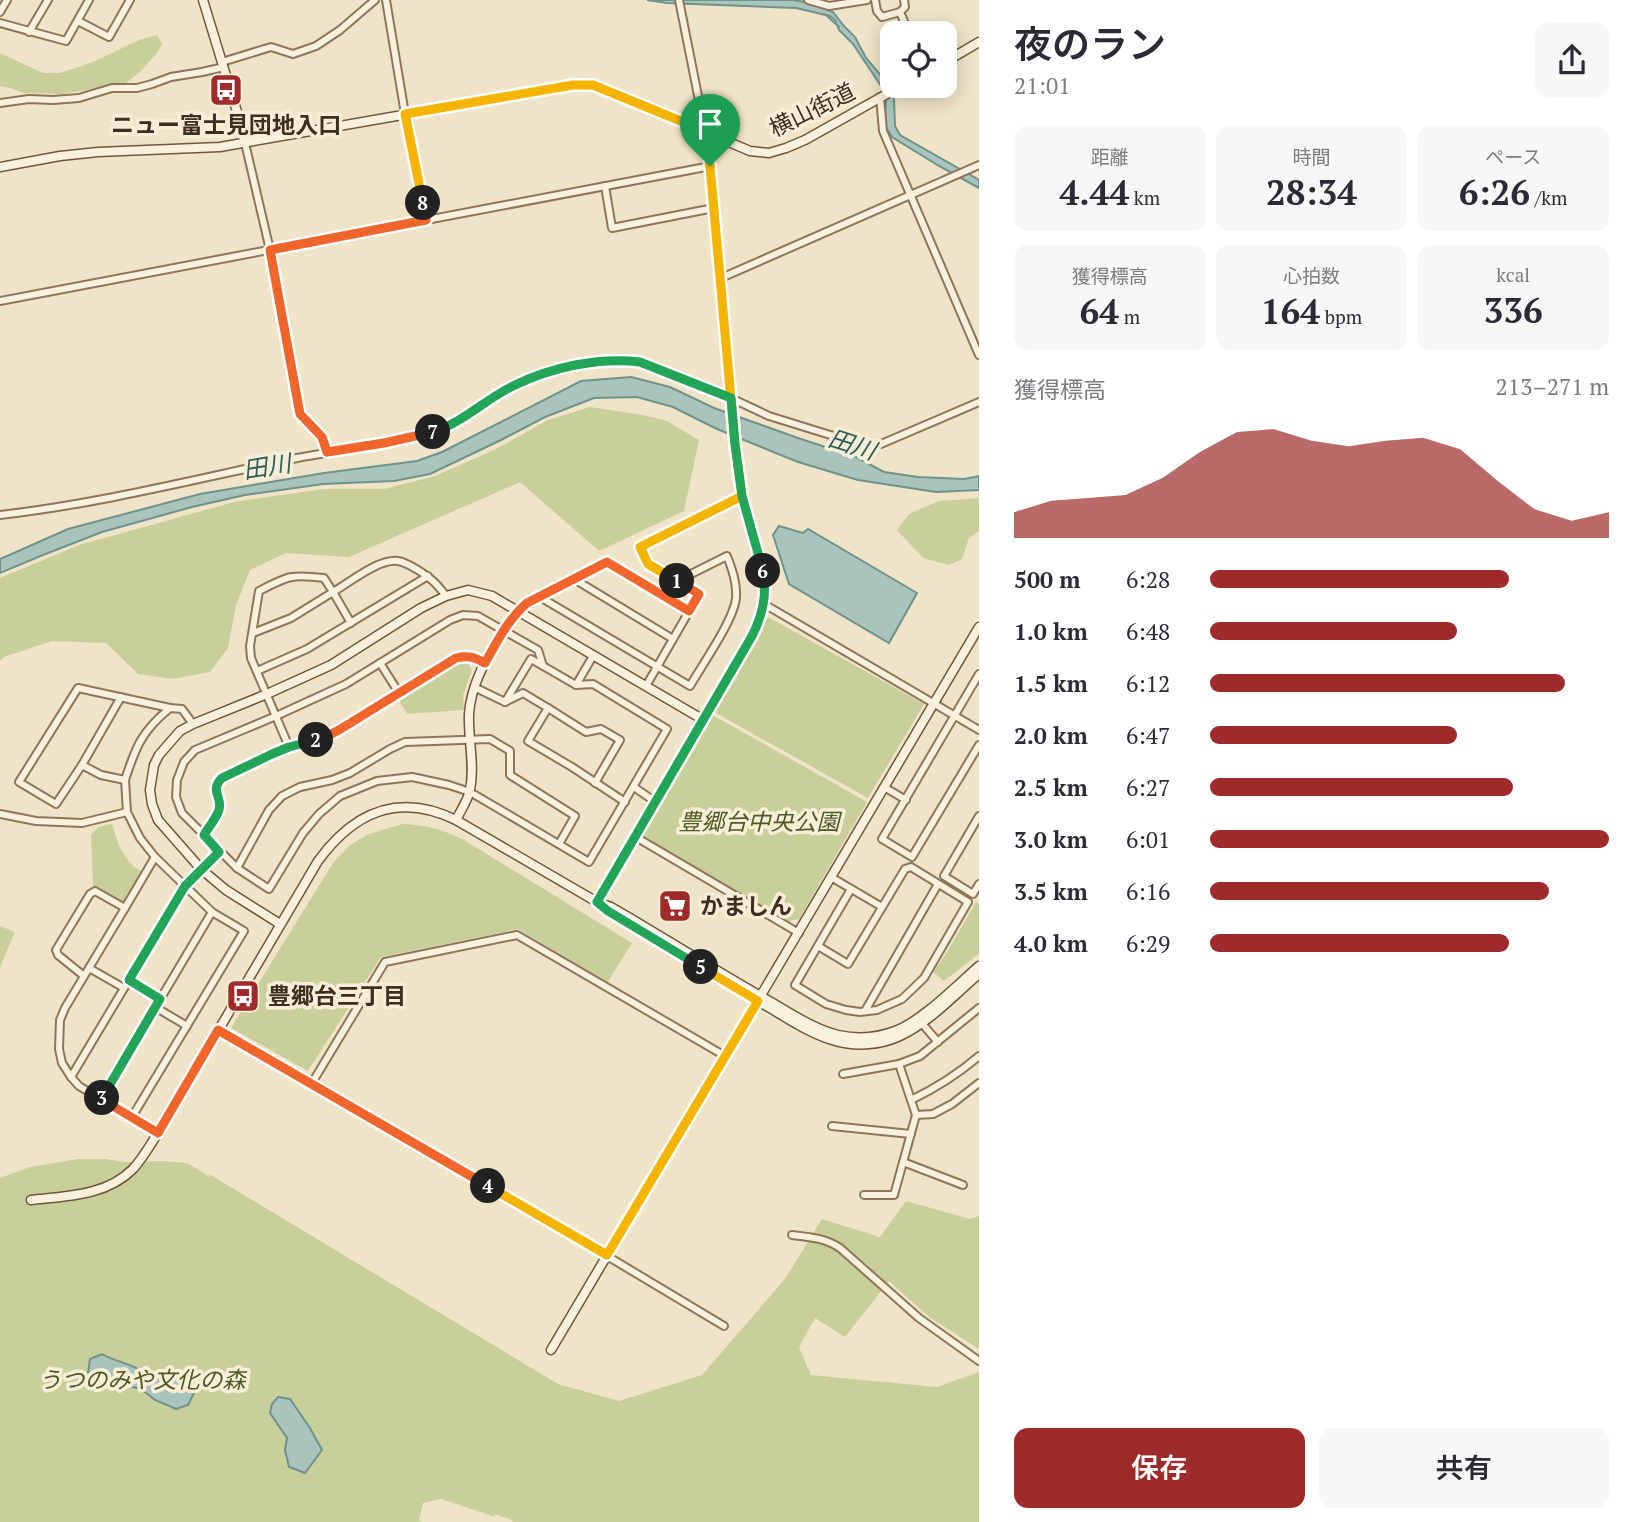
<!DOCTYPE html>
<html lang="ja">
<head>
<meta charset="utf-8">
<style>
  :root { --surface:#fff; --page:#f7f7f7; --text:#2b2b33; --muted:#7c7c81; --accent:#9e2a2b }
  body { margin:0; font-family:"PT Serif","Noto Sans JP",serif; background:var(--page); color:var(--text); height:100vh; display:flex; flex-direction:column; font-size:26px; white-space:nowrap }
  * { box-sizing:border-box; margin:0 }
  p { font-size:23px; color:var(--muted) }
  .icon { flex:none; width:38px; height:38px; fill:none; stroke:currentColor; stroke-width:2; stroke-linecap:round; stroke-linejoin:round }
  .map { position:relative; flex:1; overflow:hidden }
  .panel { display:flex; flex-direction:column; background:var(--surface); width:665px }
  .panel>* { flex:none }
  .tools { position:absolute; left:880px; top:21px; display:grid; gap:14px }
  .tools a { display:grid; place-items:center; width:77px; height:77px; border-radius:14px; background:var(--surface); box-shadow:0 4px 18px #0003; font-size:35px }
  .pin { position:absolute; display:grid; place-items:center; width:60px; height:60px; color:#fff; margin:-72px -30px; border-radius:50% 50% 50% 0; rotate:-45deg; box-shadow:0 0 7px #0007 }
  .pin .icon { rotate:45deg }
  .km { position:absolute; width:35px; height:35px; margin:-18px; border-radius:50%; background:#222; color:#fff; font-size:19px; line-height:35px; text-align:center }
  .round { display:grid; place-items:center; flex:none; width:74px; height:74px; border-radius:14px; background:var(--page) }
  .head { display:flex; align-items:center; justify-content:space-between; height:119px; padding:0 35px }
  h1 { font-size:38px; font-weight:600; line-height:52px }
  .figures { display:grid; grid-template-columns:repeat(3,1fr); gap:10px; height:119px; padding:7px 35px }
  .figures div { display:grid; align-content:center; border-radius:14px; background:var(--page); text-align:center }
  .figures b { font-size:35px; font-weight:600 }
  .figures small { font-size:19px; font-weight:400 }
  .figures p { font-size:19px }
  .chart { height:196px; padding:14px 35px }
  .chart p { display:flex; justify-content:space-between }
  .chart svg { width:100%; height:126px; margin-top:7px; fill:var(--accent); opacity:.7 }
  .action { display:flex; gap:14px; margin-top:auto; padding:14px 35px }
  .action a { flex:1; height:80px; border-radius:14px; background:var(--accent); color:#fff; font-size:28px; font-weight:600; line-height:80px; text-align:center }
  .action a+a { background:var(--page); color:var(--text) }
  ul { padding:0 35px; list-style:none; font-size:23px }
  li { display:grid; grid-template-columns:112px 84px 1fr; align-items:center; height:52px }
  li i { height:18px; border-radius:9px; background:var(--accent) }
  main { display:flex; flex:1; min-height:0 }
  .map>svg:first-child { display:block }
</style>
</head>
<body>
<main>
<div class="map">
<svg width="979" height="1522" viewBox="0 0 979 1522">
  <rect width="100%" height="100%" fill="#f0e4c8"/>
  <g fill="#c9cf9b">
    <polygon points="157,35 162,44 157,53 141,71 126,83 62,94 23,93 10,88 0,86 0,53 43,73 60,73 93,62 139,40"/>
    <polygon points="590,407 643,415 667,421 699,440 684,511 599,551 520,482 349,557 286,553 250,570 236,605 228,648 210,672 173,679 138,674 106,643 52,641 4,657 0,661 0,578 79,545 234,502 324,489 384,489 435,476 496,449 548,420"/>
    <polygon points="979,498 979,531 969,538 962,559 949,565 923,558 897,530 909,514 939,501"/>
    <polygon points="768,617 924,704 868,798 714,712"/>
    <polygon points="453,664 468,664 472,670 463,696 464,710 407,714 398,698"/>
    <polygon points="711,714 867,802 799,919 789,921 643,837 641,829"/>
    <path d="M112 824C118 845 123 860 142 872L124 905 93 887 91 835 98 827Z"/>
    <path d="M402 824C427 825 441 829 464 840L632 943 607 983 518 929 381 957 308 1071 231 1028 333 863 350 845 369 834Z"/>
    <polygon points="976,902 979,904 979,954 944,981 933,972 946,954"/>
    <polygon points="0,926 15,932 0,967"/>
    <polygon points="78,1159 106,1159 124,1162 163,1161 187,1163 210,1177 209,1174 558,1384 619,1401 702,1375 785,1279 822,1219 880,1237 906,1201 970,1219 979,1216 979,1349 929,1317 889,1281 845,1337 815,1318 799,1347 811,1375 937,1387 979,1372 979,1522 513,1522 510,1519 494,1514 495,1517 441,1499 423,1503 419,1520 422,1522 0,1522 0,1178 30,1167"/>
  </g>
  <g fill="#a9c4bc" stroke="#6f938a" stroke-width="2">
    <polygon points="647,0 792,0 806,2 833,12 844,26 855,37 866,58 889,85 894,99 895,126 900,135 979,180 979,188 939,166 892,137 887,129 885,120 886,99 881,86 853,44 839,30 835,20 830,16 796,8 667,3"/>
    <polygon points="631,377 670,387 714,408 798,438 856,457 884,472 918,477 964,479 979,476 979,490 936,492 858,480 798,462 717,429 673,407 637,397 594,398 545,417 501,440 430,474 394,481 323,484 245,495 192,507 102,532 43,555 0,573 0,559 68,529 200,494 324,473 417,461 442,452 581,381"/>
    <polygon points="779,526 803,533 808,529 917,593 889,643 789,584 773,535"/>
    <path d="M102 1354C112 1360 123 1362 134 1367 143 1371 150 1376 161 1376 174 1377 180 1370 195 1374L196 1389 188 1405 176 1409 155 1400 141 1389 111 1382H102L88 1373 90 1359Z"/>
    <polygon points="278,1397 290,1399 310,1428 322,1450 305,1473 289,1467 285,1450 287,1438 270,1413 272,1404"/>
  </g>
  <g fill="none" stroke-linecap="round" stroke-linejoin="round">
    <polyline stroke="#6f938a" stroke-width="2" points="825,14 839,27"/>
    <defs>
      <g id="street">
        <polyline points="386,0 405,114 426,221"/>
        <polyline points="679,0 705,131"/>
        <polyline points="808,0 829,6 867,0"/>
        <polyline points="875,0 877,11 882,17 900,12 909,33"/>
        <polyline points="0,12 7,0"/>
        <polyline points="900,12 905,7 904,0"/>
        <polyline points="78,21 109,37 130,0"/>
        <polyline points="0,23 66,41 89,0"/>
        <polyline points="29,32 48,0"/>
        <polyline points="222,62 271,47 293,54 316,46 340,30 375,0"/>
        <polyline points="880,97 883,131 979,355"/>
        <polyline points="0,103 29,99 53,100 79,98 112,88 137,88 152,84 171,77 202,72 224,67"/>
        <polyline points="245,143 270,250 300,414 322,437 327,452"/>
        <polyline points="605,186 612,228 714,208"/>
        <polyline points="721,278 979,165"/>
        <polyline points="0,301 711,166"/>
        <path d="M0 515C97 504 192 480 287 460 336 450 386 446 433 432 462 423 486 401 512 387 547 368 600 357 641 362L718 392 769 416 869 447 881 444 979 402"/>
        <polyline points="574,579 673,639"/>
        <path d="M540 597 690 686C702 665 734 620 736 598 737 583 732 569 727 556L687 576 682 584"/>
        <polyline points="764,604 979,730"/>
        <polyline points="517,612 527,603 607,562 689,611"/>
        <polyline points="253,633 291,618 333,592 351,623"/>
        <polyline points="380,663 399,693"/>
        <polyline points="257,671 307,649 428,576"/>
        <polyline points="979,674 882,839 912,857 979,745"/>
        <polyline points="576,685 593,656"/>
        <polyline points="646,686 699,594 647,564 640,547 742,496"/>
        <polyline points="474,687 505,702 523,693 548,708 528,741 572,767 625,802"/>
        <path d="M121 697 82 765 101 775 125 780C136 746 142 731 170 708L182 709 193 724"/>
        <polyline points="505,702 531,659 576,685 593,684 667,729 589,862 470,792 449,785 412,777 377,781 340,796 319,814 303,833 269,889 237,868 182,813 176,797 177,780 184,762 195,750 276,716 346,684 450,620 463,615 478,616 538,650 543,666"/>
        <polyline points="548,708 586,732 601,729 620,740 595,783"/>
        <path d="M289 747 251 658 250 646 259 591C288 576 291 574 324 578L333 592C349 583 379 558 398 561 405 562 411 566 418 570 431 578 437 584 446 596"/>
        <polyline points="82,765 56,804 19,782 78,688 170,708"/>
        <polyline points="125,780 127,812 140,838 155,857 212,912 244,931 132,1117"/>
        <polyline points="634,787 654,801"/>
        <polyline points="884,787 906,800"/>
        <polyline points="0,814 36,821 82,823 127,812"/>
        <polyline points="979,816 944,876 973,894 979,884"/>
        <path d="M204 835C209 826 221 814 220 802 219 795 216 791 217 784L223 778 289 747 325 738 456 658C468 655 474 657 485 663"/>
        <polyline points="634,836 799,933"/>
        <polyline points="237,868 269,810 282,796 300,787 332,780 350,773 390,749 405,742 490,739 510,751 510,775 575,816 559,844"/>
        <polyline points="831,877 882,907"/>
        <polyline points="125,908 65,1008 60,1020 59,1049 62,1063 71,1077 79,1086 158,1133"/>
        <polyline points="818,946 848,964 905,869 911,867 968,902 924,978 902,999 877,1010 860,1012 846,1010 826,1004 795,985 851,889"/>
        <polyline points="89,968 124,988"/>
        <polyline points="84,976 58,955 56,950 90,894 95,891 125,908 155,857"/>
        <polyline points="129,980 161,999"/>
        <polyline points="155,1007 187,1026"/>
        <polyline points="979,1008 920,1056 899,1064 916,1115 933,1114 952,1104 979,1083"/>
        <polyline points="865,1011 938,884"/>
        <polyline points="919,1020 938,1042"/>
        <polyline points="218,1030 532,1211 724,1326"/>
        <polyline points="843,1074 899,1064"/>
        <polyline points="71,1077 185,886 219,852"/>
        <polyline points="312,1083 385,962 517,935 725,1056"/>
        <polyline points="101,1099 212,912"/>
        <path d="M911 1100C936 1088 958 1074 979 1056"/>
        <polyline points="832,1126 911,1134"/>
        <polyline points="903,1162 963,1185"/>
        <polyline points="864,1195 894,1195 916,1115"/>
        <path d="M792 1235C810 1237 825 1238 840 1248L919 1318 979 1361"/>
      </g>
      <g id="secondary">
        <polyline points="203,0 238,115 245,143"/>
        <polyline points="945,62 979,42"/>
        <path d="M0 167 60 156 98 152 220 147 573 85C587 84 598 87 611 92L750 151 769 153 786 148 805 140 901 86"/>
        <path d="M456 820C461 810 468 800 470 790 475 765 468 739 469 714 471 679 496 640 517 612"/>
        <polyline points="597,902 752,636 761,616 764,604 765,579 742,496 735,444 711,166 705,131"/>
        <polyline points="280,924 226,890 201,869 158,820 152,804 150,790 154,765 159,755 180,731 193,724 267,694 331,665 421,608 446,596 468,590 492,596 702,719"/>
        <path d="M670 948C705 969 740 991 775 1011 793 1022 812 1034 832 1040 853 1047 879 1046 900 1036 930 1022 954 995 979 974"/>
        <path d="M31 1200C67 1196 106 1196 133 1169 143 1158 150 1145 158 1133L318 861C354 812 398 792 456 820L597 902 611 907C665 938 717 972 771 1002 792 1014 814 1029 838 1035 856 1039 877 1038 895 1031 922 1021 956 986 979 966"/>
        <polyline points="551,1350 979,627"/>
      </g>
    </defs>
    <use href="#street" stroke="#8d765c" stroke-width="10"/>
    <use href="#secondary" stroke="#6f573f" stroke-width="11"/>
    <use href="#street" stroke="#faf1dc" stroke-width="6"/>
    <use href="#secondary" stroke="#faf1dc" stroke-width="8"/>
  </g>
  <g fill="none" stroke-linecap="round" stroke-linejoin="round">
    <defs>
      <polyline id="split-1" points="677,581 648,564 640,547 742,496 735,444 710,166"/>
      <path id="split-2" d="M316 740 325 737 339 730 456 658C468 655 474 657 485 663 497 642 508 619 527 603L607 562 689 611 699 594 677 581"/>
      <path id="split-3" d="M102 1098 160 999 129 980 185 886 219 852 204 835C208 828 216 819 219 810 223 797 209 791 222 778L272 754 289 747 316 740"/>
      <polyline id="split-4" points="102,1098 101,1099 158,1133 218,1030 488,1186"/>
      <polyline id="split-5" points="488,1186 607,1255 758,1001 701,967"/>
      <path id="split-6" d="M701 967 608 911 597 902 752 636C763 614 767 595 763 571"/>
      <path id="split-7" d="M433 432C462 423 486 399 513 386 551 367 599 357 640 362L731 398 735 444 742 496 763 571"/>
      <polyline id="split-8" points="423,203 426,220 270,250 300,414 322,437 327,452 384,443 433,432"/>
      <polyline id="split-9" points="423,203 405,114 573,85 593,85 705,131 710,166"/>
    </defs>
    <use href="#split-1" stroke="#fff" stroke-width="14"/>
    <use href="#split-2" stroke="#fff" stroke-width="14"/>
    <use href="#split-3" stroke="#fff" stroke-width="14"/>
    <use href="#split-4" stroke="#fff" stroke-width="14"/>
    <use href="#split-5" stroke="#fff" stroke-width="14"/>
    <use href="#split-6" stroke="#fff" stroke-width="14"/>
    <use href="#split-7" stroke="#fff" stroke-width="14"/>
    <use href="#split-8" stroke="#fff" stroke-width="14"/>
    <use href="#split-9" stroke="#fff" stroke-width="14"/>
    <use href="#split-1" stroke="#f5b400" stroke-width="9"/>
    <use href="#split-2" stroke="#f0652b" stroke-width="9"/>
    <use href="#split-3" stroke="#22a559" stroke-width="9"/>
    <use href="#split-4" stroke="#f0652b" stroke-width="9"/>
    <use href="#split-5" stroke="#f5b400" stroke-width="9"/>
    <use href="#split-6" stroke="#22a559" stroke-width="9"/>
    <use href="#split-7" stroke="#22a559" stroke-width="9"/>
    <use href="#split-8" stroke="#f0652b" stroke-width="9"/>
    <use href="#split-9" stroke="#f5b400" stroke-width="9"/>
  </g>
  <defs>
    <symbol id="bus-square" viewBox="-11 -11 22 22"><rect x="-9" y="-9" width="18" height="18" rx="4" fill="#9e2a2b" stroke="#f7eed8"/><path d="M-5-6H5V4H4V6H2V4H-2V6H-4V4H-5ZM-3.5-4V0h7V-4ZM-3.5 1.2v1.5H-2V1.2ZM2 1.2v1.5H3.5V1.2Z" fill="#fff"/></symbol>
    <symbol id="supermarket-square" viewBox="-11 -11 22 22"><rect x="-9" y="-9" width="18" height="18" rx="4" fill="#9e2a2b" stroke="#f7eed8"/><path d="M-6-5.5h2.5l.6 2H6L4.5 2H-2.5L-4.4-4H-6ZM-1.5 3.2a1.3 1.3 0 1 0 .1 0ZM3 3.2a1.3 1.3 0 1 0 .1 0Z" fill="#fff"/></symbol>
  </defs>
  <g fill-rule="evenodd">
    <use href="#bus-square" x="207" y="71" width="38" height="38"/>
    <use href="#supermarket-square" x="656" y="887" width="38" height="38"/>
    <use href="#bus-square" x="224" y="977" width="38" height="38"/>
  </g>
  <g text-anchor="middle" stroke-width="7" stroke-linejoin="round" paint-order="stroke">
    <g font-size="23" fill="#3d2e20" stroke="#f7eed8">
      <text transform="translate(812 110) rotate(-26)" y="8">横山街道</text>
    </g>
    <g font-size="23" font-weight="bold" fill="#3d2e20" stroke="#f7eed8" text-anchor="start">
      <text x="226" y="133" text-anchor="middle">ニュー富士見団地入口</text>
      <text x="700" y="914">かましん</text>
      <text x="268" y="1004">豊郷台三丁目</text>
    </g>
    <g font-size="23" font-style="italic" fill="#4d5a26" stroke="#f7eed8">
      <text x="759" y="830">豊郷台中央公園</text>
      <text x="142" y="1388">うつのみや文化の森</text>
    </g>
    <g font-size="24" font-style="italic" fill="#2f5d5a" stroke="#f7eed8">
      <text transform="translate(852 445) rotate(18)" y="8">田川</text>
      <text transform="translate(267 467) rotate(-9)" y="8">田川</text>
    </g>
  </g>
</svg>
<div class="tools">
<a><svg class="icon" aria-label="locate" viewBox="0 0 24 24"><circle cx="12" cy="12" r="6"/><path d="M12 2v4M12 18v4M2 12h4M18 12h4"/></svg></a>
</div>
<div class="pin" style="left:710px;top:166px;background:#1e9e55"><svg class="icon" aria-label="arrive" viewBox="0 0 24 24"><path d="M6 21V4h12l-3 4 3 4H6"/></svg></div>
<b class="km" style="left:677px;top:581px">1</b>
<b class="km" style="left:316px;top:740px">2</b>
<b class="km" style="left:102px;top:1098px">3</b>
<b class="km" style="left:488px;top:1186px">4</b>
<b class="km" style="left:701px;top:967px">5</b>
<b class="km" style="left:763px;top:571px">6</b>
<b class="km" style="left:433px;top:432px">7</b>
<b class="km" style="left:423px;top:203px">8</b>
</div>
<section class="panel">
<div class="head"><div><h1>夜のラン</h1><p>21:01</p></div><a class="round"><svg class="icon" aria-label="share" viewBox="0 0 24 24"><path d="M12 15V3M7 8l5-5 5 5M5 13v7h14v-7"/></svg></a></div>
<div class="figures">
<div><p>距離</p><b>4.44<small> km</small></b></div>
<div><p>時間</p><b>28:34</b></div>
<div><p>ペース</p><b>6:26<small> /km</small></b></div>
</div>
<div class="figures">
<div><p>獲得標高</p><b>64<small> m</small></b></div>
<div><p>心拍数</p><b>164<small> bpm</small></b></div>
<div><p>kcal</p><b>336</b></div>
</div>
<div class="chart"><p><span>獲得標高</span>213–271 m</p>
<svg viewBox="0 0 160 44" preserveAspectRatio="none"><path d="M0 44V35L10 31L20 30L30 29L40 23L50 14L60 7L70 6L80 10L90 12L100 10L110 9L120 13L130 24L140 34L150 38L160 35V44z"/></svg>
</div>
<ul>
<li><b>500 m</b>6:28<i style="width:75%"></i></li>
<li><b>1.0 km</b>6:48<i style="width:62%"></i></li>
<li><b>1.5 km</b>6:12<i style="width:89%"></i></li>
<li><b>2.0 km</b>6:47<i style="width:62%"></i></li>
<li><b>2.5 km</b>6:27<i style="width:76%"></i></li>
<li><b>3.0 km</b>6:01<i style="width:100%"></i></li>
<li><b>3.5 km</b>6:16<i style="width:85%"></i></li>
<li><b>4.0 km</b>6:29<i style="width:75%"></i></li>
</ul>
<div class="action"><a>保存</a><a>共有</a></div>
</section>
</main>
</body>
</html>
